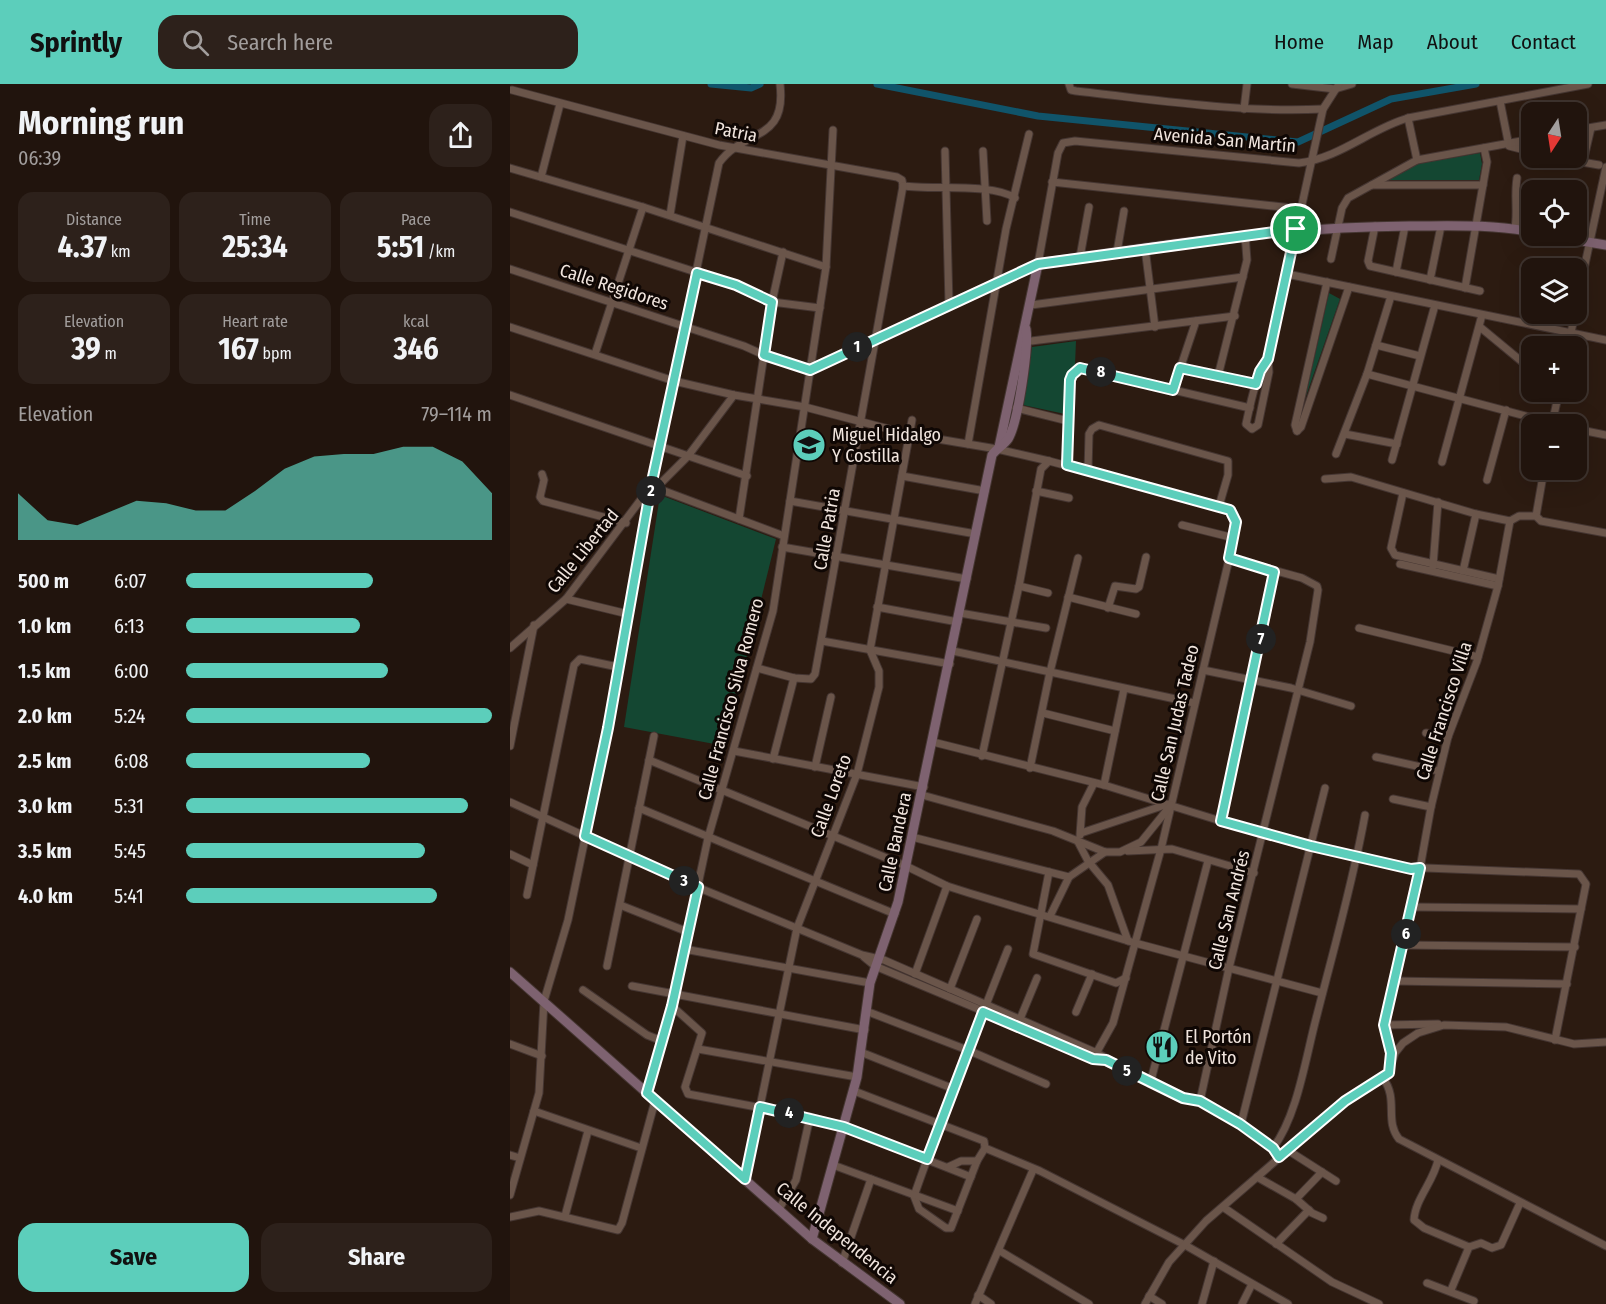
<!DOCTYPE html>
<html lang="en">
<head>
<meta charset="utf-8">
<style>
  :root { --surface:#21140d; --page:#2d211b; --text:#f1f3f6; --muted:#a29e9d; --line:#3e332e; --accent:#5ccebb }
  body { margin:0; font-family:"Fira Sans Condensed",sans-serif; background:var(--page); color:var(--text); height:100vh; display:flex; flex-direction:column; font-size:22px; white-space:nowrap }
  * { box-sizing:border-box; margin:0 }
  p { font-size:20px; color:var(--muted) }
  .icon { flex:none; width:33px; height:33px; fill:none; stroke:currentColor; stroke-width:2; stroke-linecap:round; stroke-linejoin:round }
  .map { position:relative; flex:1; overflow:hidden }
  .sheet { display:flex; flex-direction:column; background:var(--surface); width:510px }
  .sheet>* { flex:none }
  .needle { width:39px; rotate:192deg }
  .buttons { position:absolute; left:1011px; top:18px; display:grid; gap:12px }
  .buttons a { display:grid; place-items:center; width:66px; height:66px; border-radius:12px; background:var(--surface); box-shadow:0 6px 24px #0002,0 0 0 2px var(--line); font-size:30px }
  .pin { position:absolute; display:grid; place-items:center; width:51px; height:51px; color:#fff; margin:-26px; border:3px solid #fff; border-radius:50%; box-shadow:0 2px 6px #0007 }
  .km { position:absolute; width:30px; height:30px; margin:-15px; border-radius:50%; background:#222; color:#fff; font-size:16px; line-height:30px; text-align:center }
  .round { display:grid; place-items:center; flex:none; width:63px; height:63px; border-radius:18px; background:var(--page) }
  .head { display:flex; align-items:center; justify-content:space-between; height:102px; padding:0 18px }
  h1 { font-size:33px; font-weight:700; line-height:45px }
  .metrics { display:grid; grid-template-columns:repeat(3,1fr); gap:9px; height:102px; padding:6px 18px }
  .metrics div { display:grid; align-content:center; border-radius:15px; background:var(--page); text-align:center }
  .metrics b { font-size:30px; font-weight:700 }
  .metrics small { font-size:16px; font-weight:400 }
  .metrics p { font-size:16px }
  .chart { height:168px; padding:12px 18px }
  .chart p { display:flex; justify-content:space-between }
  .chart svg { width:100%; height:108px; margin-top:6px; fill:var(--accent); opacity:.7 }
  .action { display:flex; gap:12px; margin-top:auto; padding:12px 18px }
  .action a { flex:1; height:69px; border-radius:18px; background:var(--accent); color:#111; font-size:24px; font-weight:700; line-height:69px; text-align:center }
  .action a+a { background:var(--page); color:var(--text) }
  ul { padding:0 18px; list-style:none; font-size:20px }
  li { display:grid; grid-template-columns:96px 72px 1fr; align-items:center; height:45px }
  li i { height:15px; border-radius:8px; background:var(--accent) }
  header { display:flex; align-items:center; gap:36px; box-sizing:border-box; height:84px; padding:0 30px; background:var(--accent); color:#111 }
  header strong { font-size:28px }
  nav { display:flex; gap:33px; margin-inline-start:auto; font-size:21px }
  .search { width:420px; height:54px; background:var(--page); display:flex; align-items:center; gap:15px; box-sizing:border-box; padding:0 21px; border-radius:18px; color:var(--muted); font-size:22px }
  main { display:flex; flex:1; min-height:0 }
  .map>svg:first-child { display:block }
</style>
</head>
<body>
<header>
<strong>Sprintly</strong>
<div class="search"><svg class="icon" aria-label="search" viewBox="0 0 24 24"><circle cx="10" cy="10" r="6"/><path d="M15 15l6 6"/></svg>Search here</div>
<nav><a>Home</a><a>Map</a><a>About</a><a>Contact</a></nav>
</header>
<main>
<section class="sheet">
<div class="head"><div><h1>Morning run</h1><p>06:39</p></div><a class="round"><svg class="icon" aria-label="share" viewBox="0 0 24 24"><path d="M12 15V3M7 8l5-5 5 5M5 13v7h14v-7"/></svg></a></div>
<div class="metrics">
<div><p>Distance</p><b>4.37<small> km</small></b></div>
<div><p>Time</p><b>25:34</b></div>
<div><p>Pace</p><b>5:51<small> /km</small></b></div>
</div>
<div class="metrics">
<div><p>Elevation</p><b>39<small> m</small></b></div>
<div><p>Heart rate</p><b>167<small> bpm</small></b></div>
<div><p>kcal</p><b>346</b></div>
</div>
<div class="chart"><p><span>Elevation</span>79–114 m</p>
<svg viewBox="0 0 160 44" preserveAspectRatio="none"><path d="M0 44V25L10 36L20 38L30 33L40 28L50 29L60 32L70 32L80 24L90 15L100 10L110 9L120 9L130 6L140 6L150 12L160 25V44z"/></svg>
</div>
<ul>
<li><b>500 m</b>6:07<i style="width:61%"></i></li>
<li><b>1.0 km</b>6:13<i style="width:57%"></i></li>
<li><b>1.5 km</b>6:00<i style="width:66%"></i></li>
<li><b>2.0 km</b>5:24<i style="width:100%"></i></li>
<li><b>2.5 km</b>6:08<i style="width:60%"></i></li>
<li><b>3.0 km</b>5:31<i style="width:92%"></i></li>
<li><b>3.5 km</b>5:45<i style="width:78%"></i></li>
<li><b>4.0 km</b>5:41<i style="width:82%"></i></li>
</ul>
<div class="action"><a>Save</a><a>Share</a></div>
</section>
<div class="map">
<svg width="1096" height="1220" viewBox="0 0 1096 1220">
  <rect width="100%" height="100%" fill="#2c1b11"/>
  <g fill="#144732">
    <polygon points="1076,49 1070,73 1067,73 1067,50"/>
    <polygon points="970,69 972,80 969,96 877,96 905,80"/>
    <polygon points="819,209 830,215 795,315"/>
    <polygon points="566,257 565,281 556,295 555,330 513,321 522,263"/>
    <polygon points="150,411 266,455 215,662 114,643"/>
  </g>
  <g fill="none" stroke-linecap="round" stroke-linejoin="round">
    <g stroke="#10546a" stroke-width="7">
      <polyline points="201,0 241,4 250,0"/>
      <polyline points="367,0 528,32 788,58 881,15 966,0"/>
    </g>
    <defs>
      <g id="street">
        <path d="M559 0 561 6 566 7C648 16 730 29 813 25"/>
        <polyline points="782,0 825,5 842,0"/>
        <polyline points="2,6 209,61 387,93 392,96 393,102"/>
        <polyline points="990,17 999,62 1022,68"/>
        <polyline points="734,25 737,0"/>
        <polyline points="898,34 907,76"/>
        <polyline points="1066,46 1096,41"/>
        <polyline points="435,67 439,220"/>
        <polyline points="473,67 477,137"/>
        <polyline points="1049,74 1089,81"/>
        <polyline points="1073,78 1081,44"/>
        <polyline points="0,84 133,123 316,183"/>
        <polyline points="31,93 50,20"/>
        <polyline points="542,98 791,125"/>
        <polyline points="862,101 973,101"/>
        <path d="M393 102C422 106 483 99 505 114"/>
        <polyline points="0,128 226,201 262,218 229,435"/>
        <polyline points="160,131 173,52"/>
        <polyline points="865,142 858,177 860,182 970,207"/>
        <path d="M1005 144C1008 127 1004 112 1007 94"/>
        <polyline points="635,164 645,243"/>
        <polyline points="273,168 262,218 310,224"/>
        <polyline points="607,168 614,127"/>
        <polyline points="570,173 579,123"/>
        <polyline points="821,175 832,124 838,114 907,76 1022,55"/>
        <path d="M0 185 234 262 254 271 300 286 528 180 548 69 553 59 565 57 789 79C830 74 860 45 898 34L1078 0"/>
        <polyline points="886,188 895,142"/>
        <polyline points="777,190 1096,256"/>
        <polyline points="920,196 931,142"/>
        <polyline points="955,204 977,78 974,64"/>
        <polyline points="521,221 733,193"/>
        <polyline points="1066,222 1096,83"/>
        <polyline points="0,243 164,297 224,311 295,323 398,350 487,365 539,377 709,422 720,426 724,430 724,454 651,765 603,939 583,975"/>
        <polyline points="970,243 1022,286"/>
        <polyline points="513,258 725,232"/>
        <polyline points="866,261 910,272"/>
        <polyline points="1058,262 1065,230"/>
        <polyline points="85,270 133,123"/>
        <path d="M758 275C745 294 741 317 736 340L742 345 748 341 759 288 758 275 813 25 829 0"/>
        <polyline points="670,284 746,300"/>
        <polyline points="857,290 1046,340"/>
        <polyline points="708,292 737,176 735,150"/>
        <polyline points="663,306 686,237"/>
        <polyline points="0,311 237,392"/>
        <polyline points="506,324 558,337"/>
        <polyline points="1042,340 1049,308"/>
        <polyline points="1066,345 1096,351"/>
        <polyline points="787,347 791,343 839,203"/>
        <polyline points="787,347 785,341 817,198"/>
        <polyline points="835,350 887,360"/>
        <polyline points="458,360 496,145 519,50"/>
        <polyline points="826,370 857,290 881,212"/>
        <polyline points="882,376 925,221"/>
        <polyline points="932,378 972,231"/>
        <polyline points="557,381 560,296 562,291 570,284 740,324"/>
        <polyline points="578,387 579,350 582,345 589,341 718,377 718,391 709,422"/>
        <polyline points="32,390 34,396 30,413 33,417 116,439"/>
        <polyline points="392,392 475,407"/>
        <polyline points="815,395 841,393 966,430"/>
        <polyline points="977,396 996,326"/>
        <polyline points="141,402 274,452"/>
        <polyline points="147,403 178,372 224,311"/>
        <polyline points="526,407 559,414"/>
        <polyline points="893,409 881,464 885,471 989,495"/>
        <polyline points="280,417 466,450"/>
        <polyline points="1026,432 1034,386"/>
        <polyline points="672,441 724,454"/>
        <polyline points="272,463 457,495"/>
        <polyline points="890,480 988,502"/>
        <polyline points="923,482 928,418"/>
        <polyline points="953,487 966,430 1000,437"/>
        <polyline points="509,502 538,509"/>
        <polyline points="558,513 626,530"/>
        <polyline points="56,515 118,530"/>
        <polyline points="367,523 448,538"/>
        <polyline points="598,524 605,502 626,505 629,503 636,473"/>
        <polyline points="450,529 536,544"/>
        <polyline points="849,544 968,573"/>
        <polyline points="312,557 440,580"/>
        <path d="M0 564 56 515 141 402 209 79C234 44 277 59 270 0"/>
        <polyline points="443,567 684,619"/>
        <polyline points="247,584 284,594 301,595 305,590 393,102"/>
        <polyline points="693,586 781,604 841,622"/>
        <polyline points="533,629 605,647"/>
        <polyline points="916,649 938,653"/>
        <polyline points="423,658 594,701 753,750 891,783 1069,790 1076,800 1045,956"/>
        <polyline points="0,662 24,541"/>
        <polyline points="224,667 414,703"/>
        <polyline points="472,672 509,502 531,385 539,377"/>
        <polyline points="866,673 929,687"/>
        <polyline points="263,675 284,594"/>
        <polyline points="139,676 396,782 437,802 459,809 625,859 812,909"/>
        <polyline points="305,683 321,613"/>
        <polyline points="520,684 540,588 568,474"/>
        <polyline points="594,701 614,605"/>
        <polyline points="412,711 543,747 595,768"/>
        <polyline points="883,715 921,723"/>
        <polyline points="0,718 187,803 352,871 374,876 587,969 628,993 673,1014 690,1017 731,1040 763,1064 769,1073"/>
        <polyline points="129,724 385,830"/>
        <polyline points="711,737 764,488"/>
        <polyline points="571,749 658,720"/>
        <polyline points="570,751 572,723 584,699"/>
        <polyline points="402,753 559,793 595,768 610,768 631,758 661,721"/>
        <polyline points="567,756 578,777 598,801 618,857"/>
        <polyline points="618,767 662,765 744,789"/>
        <polyline points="0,770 23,781"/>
        <polyline points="539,788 523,870 606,899 616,894"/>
        <polyline points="17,811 64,581 70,575 108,583"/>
        <polyline points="110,821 178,848"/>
        <polyline points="903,823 1071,825"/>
        <polyline points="540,832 559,793"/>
        <polyline points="893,861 1065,863"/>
        <polyline points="174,865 360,899"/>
        <polyline points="354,873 365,882 588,975"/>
        <polyline points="97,882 144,652"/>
        <polyline points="405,890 437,802"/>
        <polyline points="884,897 1057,900"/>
        <polyline points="122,902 355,946"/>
        <polyline points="440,905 467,835"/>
        <polyline points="73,906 137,951 152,957"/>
        <polyline points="162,922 192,949 175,1003 178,1010 300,1033 334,1043 461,1093"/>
        <polyline points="356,927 460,967 536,1000"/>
        <polyline points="566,928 582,890"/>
        <polyline points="510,935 527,894"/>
        <polyline points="874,941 928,940"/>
        <polyline points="0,960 32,972"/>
        <polyline points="188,965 347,993"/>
        <polyline points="353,969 444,1005"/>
        <polyline points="881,977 874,941 903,823 921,723 938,653 967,577 988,502 1000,437 1009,432 1026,432 1031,437 1096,449"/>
        <path d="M873 994C889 1016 874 1036 889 1055L1096 1162"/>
        <polyline points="640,1000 698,777"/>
        <path d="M344 1007 474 1057 475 1064 467 1077 441 1144H436L409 1125 404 1112C433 1029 466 946 498 865"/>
        <polyline points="137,1009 162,922 198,754 263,527 316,183 323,46"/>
        <polyline points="690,1017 719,884 800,558 808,506 807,502 792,494 719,474"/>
        <polyline points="24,1027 131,1064"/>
        <polyline points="731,1040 815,704"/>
        <polyline points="475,1064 530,1087 675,1161 778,1220"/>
        <path d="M763 1064C788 1031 796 971 807 931 824 864 843 798 855 731"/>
        <polyline points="779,1067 826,1097"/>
        <polyline points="0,1071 10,1074"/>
        <path d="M928 1076C924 1097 905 1115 904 1136L914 1144 959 1163"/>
        <polyline points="323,1081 448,1127"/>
        <polyline points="438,1083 451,1077 467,1077"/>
        <polyline points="747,1093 786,1115 802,1129 813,1134"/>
        <polyline points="235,1095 287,844 347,690 369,603 369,587 360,566 402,336"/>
        <polyline points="0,1111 29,1009 34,917 58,836 98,644 141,402"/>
        <polyline points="786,1115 812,1088"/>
        <polyline points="713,1123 822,1198 869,1220"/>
        <polyline points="269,1125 286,1096 300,1033"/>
        <polyline points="55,1132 78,1047"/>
        <polyline points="0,1133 29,1127 108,1146 112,1139 145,1017"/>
        <polyline points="766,1160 799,1126"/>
        <polyline points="490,1167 579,1220"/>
        <polyline points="332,1179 361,1095"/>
        <polyline points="917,1199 964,1217"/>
        <polyline points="941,1206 959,1163 971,1159 982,1164 991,1161 1010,1119"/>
        <polyline points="468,1211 481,1220"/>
        <polyline points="639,1212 652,1220"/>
        <polyline points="465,1220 523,1086"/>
        <polyline points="635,1220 659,1178 696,1137 835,1017 877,992 885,969 893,959 908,949 934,941 996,943 1064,960 1096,958"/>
        <polyline points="692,1220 704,1177"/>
        <polyline points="732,1220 742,1200"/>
      </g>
      <g id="secondary">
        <polyline points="1042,152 1096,161"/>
        <path d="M489 363 528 180C651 161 774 143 899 142 940 142 981 140 1022 148"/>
        <polyline points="0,888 302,1155 390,1220"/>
        <path d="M302 1155 347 993 360 899 388 818 482 371C487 364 494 361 498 355 508 339 519 263 516 245"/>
      </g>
    </defs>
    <use href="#street" stroke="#453632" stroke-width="9"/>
    <use href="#secondary" stroke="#453632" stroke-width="11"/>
    <use href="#street" stroke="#6a554a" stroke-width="7"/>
    <use href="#secondary" stroke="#7e6270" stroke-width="9"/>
  </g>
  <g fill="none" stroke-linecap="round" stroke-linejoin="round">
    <defs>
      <polygon id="route" points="786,145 758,275 750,287 746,300 670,284 663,306 570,284 562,291 560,296 557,381 720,426 726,438 719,474 764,488 711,737 801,762 901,785 910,784 874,941 881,969 879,989 835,1017 769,1073 763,1064 730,1040 690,1017 673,1014 596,976 583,975 473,928 417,1075 334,1043 250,1023 235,1095 137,1009 162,922 188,803 75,752 98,644 141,402 187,189 226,201 262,218 254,271 300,286 528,180"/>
    </defs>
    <use href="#route" stroke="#fff" stroke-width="12"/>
    <use href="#route" stroke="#5ccebb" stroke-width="8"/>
  </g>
  <defs>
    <symbol id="school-disc" viewBox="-11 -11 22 22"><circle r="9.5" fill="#5ccebb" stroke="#0f0704"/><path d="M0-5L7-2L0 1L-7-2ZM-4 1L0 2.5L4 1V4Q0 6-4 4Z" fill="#111"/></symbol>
    <symbol id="restaurant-disc" viewBox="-11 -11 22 22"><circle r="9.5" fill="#5ccebb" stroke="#0f0704"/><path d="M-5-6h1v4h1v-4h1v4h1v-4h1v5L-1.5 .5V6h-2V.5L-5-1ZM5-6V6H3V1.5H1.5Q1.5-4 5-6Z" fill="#111"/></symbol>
  </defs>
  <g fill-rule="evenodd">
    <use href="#school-disc" x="280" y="342" width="38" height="38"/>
    <use href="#restaurant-disc" x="633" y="944" width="38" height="38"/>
  </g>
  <g text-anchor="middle" stroke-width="6" stroke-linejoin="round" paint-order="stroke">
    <g font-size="18" fill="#f1e5de" stroke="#0f0704">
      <text transform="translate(226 48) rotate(11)" y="6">Patria</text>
      <text transform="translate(715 56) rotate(5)" y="6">Avenida San Martín</text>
      <text transform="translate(104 203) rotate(18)" y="6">Calle Regidores</text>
      <text transform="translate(317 445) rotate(-80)" y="6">Calle Patria</text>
      <text transform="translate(73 467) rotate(-51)" y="6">Calle Libertad</text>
      <text transform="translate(221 615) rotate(-75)" y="6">Calle Francisco Silva Romero</text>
      <text transform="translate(934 627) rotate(-72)" y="6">Calle Francisco Villa</text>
      <text transform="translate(665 639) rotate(-77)" y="6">Calle San Judas Tadeo</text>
      <text transform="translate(321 712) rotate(-70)" y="6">Calle Loreto</text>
      <text transform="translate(385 758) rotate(-78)" y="6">Calle Bandera</text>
      <text transform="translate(719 826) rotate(-76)" y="6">Calle San Andrés</text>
      <text transform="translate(327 1149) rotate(39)" y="6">Calle Independencia</text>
    </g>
    <g font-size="18" fill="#f1e5de" stroke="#0f0704" text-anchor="start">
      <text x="322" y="357">Miguel Hidalgo<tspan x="322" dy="21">Y Costilla</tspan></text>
      <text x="675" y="959">El Portón<tspan x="675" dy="21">de Vito</tspan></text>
    </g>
  </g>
</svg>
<div class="buttons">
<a><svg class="needle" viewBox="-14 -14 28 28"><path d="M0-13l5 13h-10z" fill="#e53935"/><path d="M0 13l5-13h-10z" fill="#a29e9d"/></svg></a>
<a><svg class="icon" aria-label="locate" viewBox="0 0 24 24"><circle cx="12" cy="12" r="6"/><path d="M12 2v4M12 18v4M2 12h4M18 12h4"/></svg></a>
<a><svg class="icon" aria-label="layers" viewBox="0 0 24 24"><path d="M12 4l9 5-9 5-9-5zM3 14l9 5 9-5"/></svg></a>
<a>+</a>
<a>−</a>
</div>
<div class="pin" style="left:786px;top:145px;background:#1e9e55"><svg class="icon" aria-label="arrive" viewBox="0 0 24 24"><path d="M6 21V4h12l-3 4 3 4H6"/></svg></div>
<b class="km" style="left:347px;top:263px">1</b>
<b class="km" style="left:141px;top:407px">2</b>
<b class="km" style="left:174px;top:797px">3</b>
<b class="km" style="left:279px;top:1029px">4</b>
<b class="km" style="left:617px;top:987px">5</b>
<b class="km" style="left:896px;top:850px">6</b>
<b class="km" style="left:751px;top:555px">7</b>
<b class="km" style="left:591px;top:288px">8</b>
</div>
</main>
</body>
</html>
